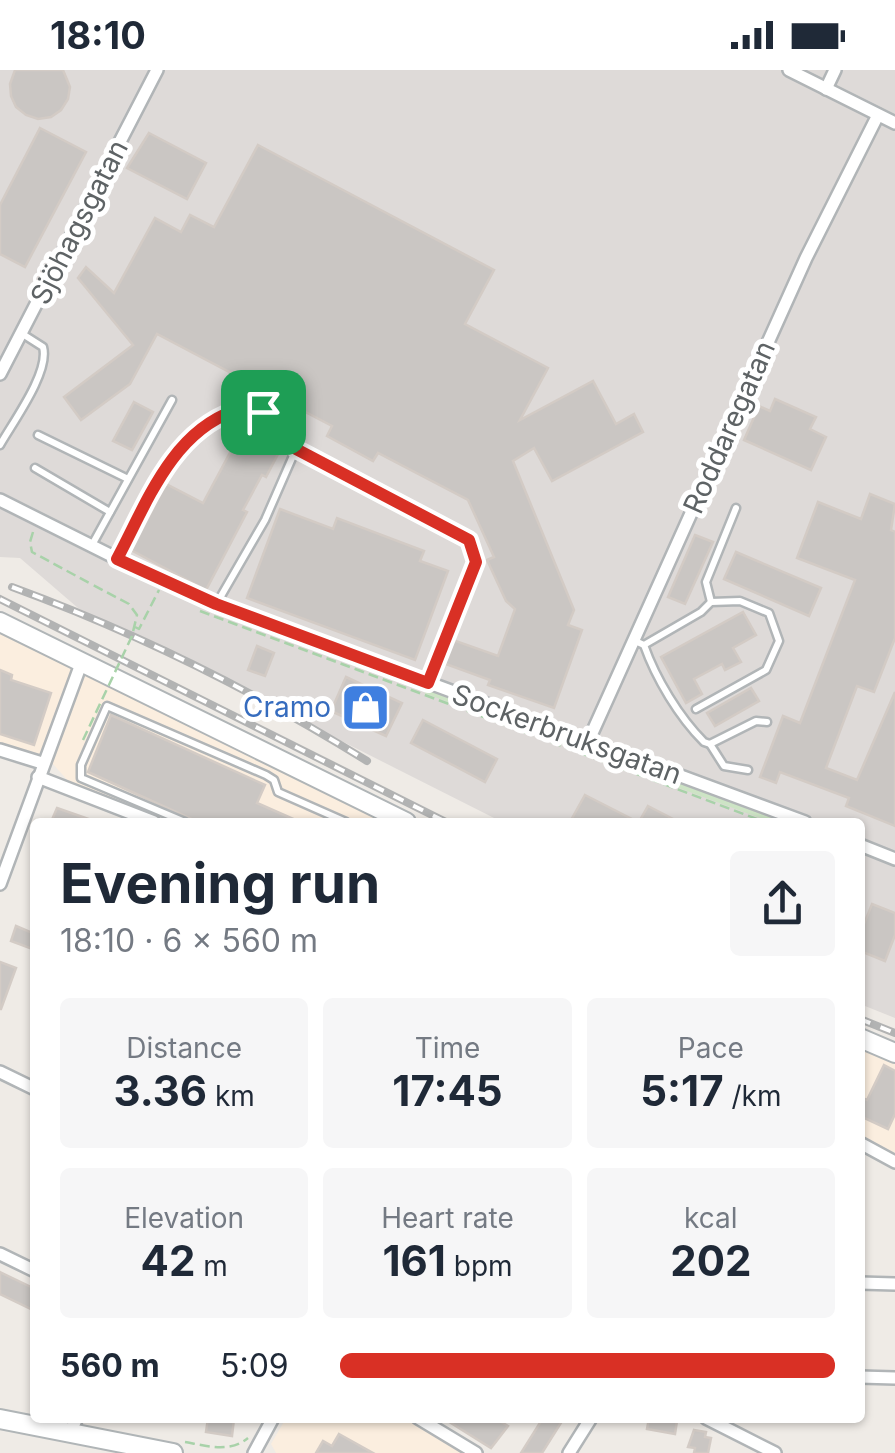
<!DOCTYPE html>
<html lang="en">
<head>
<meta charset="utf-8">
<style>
  :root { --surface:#fff; --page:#f6f6f7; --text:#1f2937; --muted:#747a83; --accent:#d93025 }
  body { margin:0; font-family:Inter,sans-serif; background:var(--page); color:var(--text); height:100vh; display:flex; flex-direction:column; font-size:38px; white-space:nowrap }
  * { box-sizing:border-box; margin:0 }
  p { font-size:32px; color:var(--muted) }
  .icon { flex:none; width:55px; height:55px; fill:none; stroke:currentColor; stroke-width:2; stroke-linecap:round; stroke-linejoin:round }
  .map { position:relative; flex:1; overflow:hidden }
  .drawer { position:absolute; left:30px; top:748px; width:835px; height:605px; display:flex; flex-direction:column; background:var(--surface); border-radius:10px; box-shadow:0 2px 8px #0004 }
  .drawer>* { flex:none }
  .pin { position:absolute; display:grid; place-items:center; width:85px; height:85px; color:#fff; margin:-42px; border-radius:20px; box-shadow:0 5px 15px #0006 }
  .round { display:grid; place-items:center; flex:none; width:105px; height:105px; border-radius:10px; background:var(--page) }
  .summary { display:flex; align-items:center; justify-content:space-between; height:170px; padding:0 30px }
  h1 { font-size:55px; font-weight:700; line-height:75px }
  .figures { display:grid; grid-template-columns:repeat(3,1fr); gap:15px; height:170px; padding:10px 30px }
  .figures div { display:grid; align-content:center; border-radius:10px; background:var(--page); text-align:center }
  .figures b { font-size:42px; font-weight:700 }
  .figures small { font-size:28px; font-weight:400 }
  .figures p { font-size:28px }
  ul { padding:0 30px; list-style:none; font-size:32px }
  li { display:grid; grid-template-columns:160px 120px 1fr; align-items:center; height:75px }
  li i { height:25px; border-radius:12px; background:var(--accent) }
  .status { display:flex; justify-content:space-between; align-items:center; height:70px; padding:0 50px; background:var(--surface); direction:ltr }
  .status svg { height:28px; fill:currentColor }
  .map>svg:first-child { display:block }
</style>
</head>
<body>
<div class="status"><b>18:10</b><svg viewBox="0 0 49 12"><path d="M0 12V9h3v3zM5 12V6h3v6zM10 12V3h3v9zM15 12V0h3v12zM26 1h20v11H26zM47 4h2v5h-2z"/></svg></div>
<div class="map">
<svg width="895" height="1383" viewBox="0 0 895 1383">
  <rect width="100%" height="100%" fill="#efebe6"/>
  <g fill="#fbeedf">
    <polygon points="0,561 75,600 388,752 172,752 69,712 53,694 0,675"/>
    <polygon points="860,978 895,992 895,1083 860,1065"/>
    <polygon points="286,1348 406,1348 463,1383 276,1383 271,1374"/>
  </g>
  <polygon fill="#dedad8" points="0,0 895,0 895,948 860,934 860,752 502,752 78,538 20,488 0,487"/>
  <g fill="#cde4c5">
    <polygon points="430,619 568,669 572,678 424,623"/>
    <polygon points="600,681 792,752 771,752 590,685"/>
  </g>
  <g fill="#cac6c3" stroke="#d3cbc5" stroke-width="2.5">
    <polygon points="15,0 63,0 70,17 68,29 61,40 51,47 38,49 26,45 16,37 11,26 10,14"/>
    <polygon points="40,58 86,82 25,197 0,184 0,135"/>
    <polygon points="149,63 206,93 187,129 127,98"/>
    <polygon points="258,75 494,200 465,254 548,298 520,350 593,311 616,354 634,344 643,362 552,411 534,378 513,391 574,540 568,555 582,560 554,638 488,615 490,610 443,593 453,570 498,586 515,539 506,531 487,490 494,487 468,430 378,383 373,391 327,366 332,356 157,264 130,314 81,350 64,327 133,275 78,208 86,197 114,223 155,148 181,162 190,145 214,157"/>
    <polygon points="775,329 816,347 810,359 826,367 811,400 744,370 759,336 770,341"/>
    <polygon points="134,332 153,342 132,380 113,371"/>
    <polygon points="240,364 278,384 266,407 262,405 243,440 247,442 206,520 131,480 166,414 203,433"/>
    <polygon points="870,424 895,434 891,460 895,462 895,568 874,622 857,616 826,698 857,710 895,622 895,756 846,736 849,728 780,702 776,713 760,707 783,646 800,653 855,510 797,488 818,432 861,449"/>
    <polygon points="280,439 333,459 337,448 424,481 420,491 448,501 415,590 247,528"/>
    <polygon points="695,465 713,472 685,534 668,527"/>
    <polygon points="736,482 821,518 809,546 724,509"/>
    <polygon points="743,542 756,565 733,578 741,592 725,600 722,594 694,609 702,624 686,633 661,587"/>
    <polygon points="257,576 274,583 265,606 248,600"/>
    <polygon points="0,600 12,605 11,610 51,623 34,675 0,664"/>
    <polygon points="346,607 402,633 386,666 331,641"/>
    <polygon points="751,618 759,631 715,656 707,643"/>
    <polygon points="111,645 265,715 257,733 300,752 198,752 88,702"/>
    <polygon points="423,650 497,689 485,712 411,673"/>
    <polygon points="585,725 638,752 570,752"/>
    <polygon points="648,736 679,752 639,752"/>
    <polygon points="57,738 94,751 94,752 51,752"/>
    <polygon points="872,834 895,843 895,865 885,891 860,881 860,864"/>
    <polygon points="16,856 35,864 35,880 11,871"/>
    <polygon points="0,892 16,898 1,939 0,939"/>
    <polygon points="884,995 895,1001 895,1044 888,1059 860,1046 860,1027 867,1030"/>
    <polygon points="0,1202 35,1219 35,1241 0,1224"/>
    <polygon points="208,1348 234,1349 232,1366 206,1362"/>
    <polygon points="443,1348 495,1348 508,1356 491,1378"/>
    <polygon points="543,1348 564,1348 542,1383 521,1383"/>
    <polygon points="649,1348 677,1351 675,1364 647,1359"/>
    <polygon points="694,1360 706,1362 705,1367 711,1368 708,1383 694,1383 695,1378 688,1377"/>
    <polygon points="339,1364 373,1383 316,1383 323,1371 332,1376"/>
  </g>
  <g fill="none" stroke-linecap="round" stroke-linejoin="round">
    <defs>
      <g id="service">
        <polyline points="38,365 128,409"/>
        <path d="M0 375C13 352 50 302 43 277L21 263"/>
        <polyline points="35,398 110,442"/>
        <polyline points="92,475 172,330"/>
        <path d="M118 488C155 419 190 310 288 352L296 379"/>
        <polyline points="711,532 706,512 736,438"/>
        <polyline points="217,533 265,450 296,379 469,470 477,492 428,613"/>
        <polyline points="635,571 644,575 701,542 711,532 740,531 769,543 779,571 766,600 696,639"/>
        <path d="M644 575C656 609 679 647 704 672L710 674 756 651 767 652"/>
        <polyline points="710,674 724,696 748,700"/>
        <polyline points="185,752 81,708 81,695 107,636 266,705 274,710 278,722 346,752"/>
      </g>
      <g id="minor">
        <polyline points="789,0 895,53"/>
        <polyline points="826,19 835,0"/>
        <polyline points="0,304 157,0"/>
        <polyline points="0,430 164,512 216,534 805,752"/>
        <polyline points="588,672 806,188 878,45"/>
        <polyline points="0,680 42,693"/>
        <polyline points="38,707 154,752"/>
        <polyline points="860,775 895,789"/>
        <polyline points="0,814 81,594"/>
        <polyline points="0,1002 35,1019"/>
        <polyline points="860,1073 895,1092"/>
        <polyline points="0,1184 35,1201"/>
        <polyline points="860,1213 895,1214"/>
        <polyline points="860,1307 895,1308"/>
        <polyline points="418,1348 476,1383"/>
        <polyline points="706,1348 775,1383"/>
        <polyline points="70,1362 77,1348"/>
        <polyline points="254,1383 273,1348"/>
        <polyline points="569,1383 591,1348"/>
      </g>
      <g id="secondary">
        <polyline points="0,552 406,752"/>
        <polyline points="860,968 895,983"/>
        <polyline points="0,1349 173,1383"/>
      </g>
    </defs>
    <use href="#service" stroke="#b1b5b7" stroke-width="11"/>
    <use href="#minor" stroke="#b1b5b7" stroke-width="16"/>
    <use href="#secondary" stroke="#b0b5b7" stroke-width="22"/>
    <g stroke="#a8d2a9" stroke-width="2.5" stroke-dasharray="10 5" stroke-linecap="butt">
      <polyline points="33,462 30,472 32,482 93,515"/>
      <polyline points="200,541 765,752"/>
      <polyline points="135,557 139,559 159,520"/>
      <path d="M185 1372C207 1376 230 1383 248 1368"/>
    </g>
    <use href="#service" stroke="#fff" stroke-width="6"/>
    <use href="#minor" stroke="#fff" stroke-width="11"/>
    <use href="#secondary" stroke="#fff" stroke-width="18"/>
    <defs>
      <g id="rail">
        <path d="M12 517C135 562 256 622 367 691"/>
        <polyline points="0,529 446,752"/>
        <polyline points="860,949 895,963"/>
      </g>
    </defs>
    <use href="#rail" stroke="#b2b3b3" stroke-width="8"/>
    <use href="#rail" stroke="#fff" stroke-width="4" stroke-dasharray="11" stroke-linecap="butt"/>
    <polyline stroke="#a8d2a9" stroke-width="2.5" stroke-dasharray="10 5" stroke-linecap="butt" points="83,670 132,566 137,545 129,534 93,515"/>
  </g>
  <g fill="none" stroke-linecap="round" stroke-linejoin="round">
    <defs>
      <path id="route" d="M234 341 263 342 288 352 296 379 469 470 476 492 428 613 216 534 117 489C146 435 171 363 234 341Z"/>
    </defs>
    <use href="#route" stroke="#fff" stroke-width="20"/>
    <use href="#route" stroke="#d93025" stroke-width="12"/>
  </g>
  <defs>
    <symbol id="shop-square" viewBox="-11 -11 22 22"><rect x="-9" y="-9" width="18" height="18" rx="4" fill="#3f7fe0" stroke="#fff"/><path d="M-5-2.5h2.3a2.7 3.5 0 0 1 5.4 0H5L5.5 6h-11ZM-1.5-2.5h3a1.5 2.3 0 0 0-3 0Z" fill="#fff"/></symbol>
  </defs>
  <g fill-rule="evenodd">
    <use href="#shop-square" x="338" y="610" width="55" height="55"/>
  </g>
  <g text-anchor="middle" stroke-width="10" stroke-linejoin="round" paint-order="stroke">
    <g font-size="28" fill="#5e6365" stroke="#fff">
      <text transform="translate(79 152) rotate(-63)" y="10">Sjöhagsgatan</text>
      <text transform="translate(729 357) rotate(-66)" y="10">Roddaregatan</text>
      <text transform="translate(567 664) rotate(20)" y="10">Sockerbruksgatan</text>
    </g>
    <g font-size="28" fill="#366cbe" stroke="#fff" text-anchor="end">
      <text x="331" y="647">Cramo</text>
    </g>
  </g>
</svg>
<div class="pin" style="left:263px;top:342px;background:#1e9e55"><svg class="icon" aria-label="arrive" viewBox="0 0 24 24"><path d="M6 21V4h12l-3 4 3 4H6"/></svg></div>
<section class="drawer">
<div class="summary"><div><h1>Evening run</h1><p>18:10 · 6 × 560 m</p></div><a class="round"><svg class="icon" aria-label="share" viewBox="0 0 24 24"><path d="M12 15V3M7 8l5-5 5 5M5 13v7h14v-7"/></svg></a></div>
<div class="figures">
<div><p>Distance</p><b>3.36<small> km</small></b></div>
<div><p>Time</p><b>17:45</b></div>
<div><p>Pace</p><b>5:17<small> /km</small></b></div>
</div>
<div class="figures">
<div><p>Elevation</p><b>42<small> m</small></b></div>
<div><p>Heart rate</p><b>161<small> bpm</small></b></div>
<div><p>kcal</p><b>202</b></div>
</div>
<ul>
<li><b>560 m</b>5:09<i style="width:100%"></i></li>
</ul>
</section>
</div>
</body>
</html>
